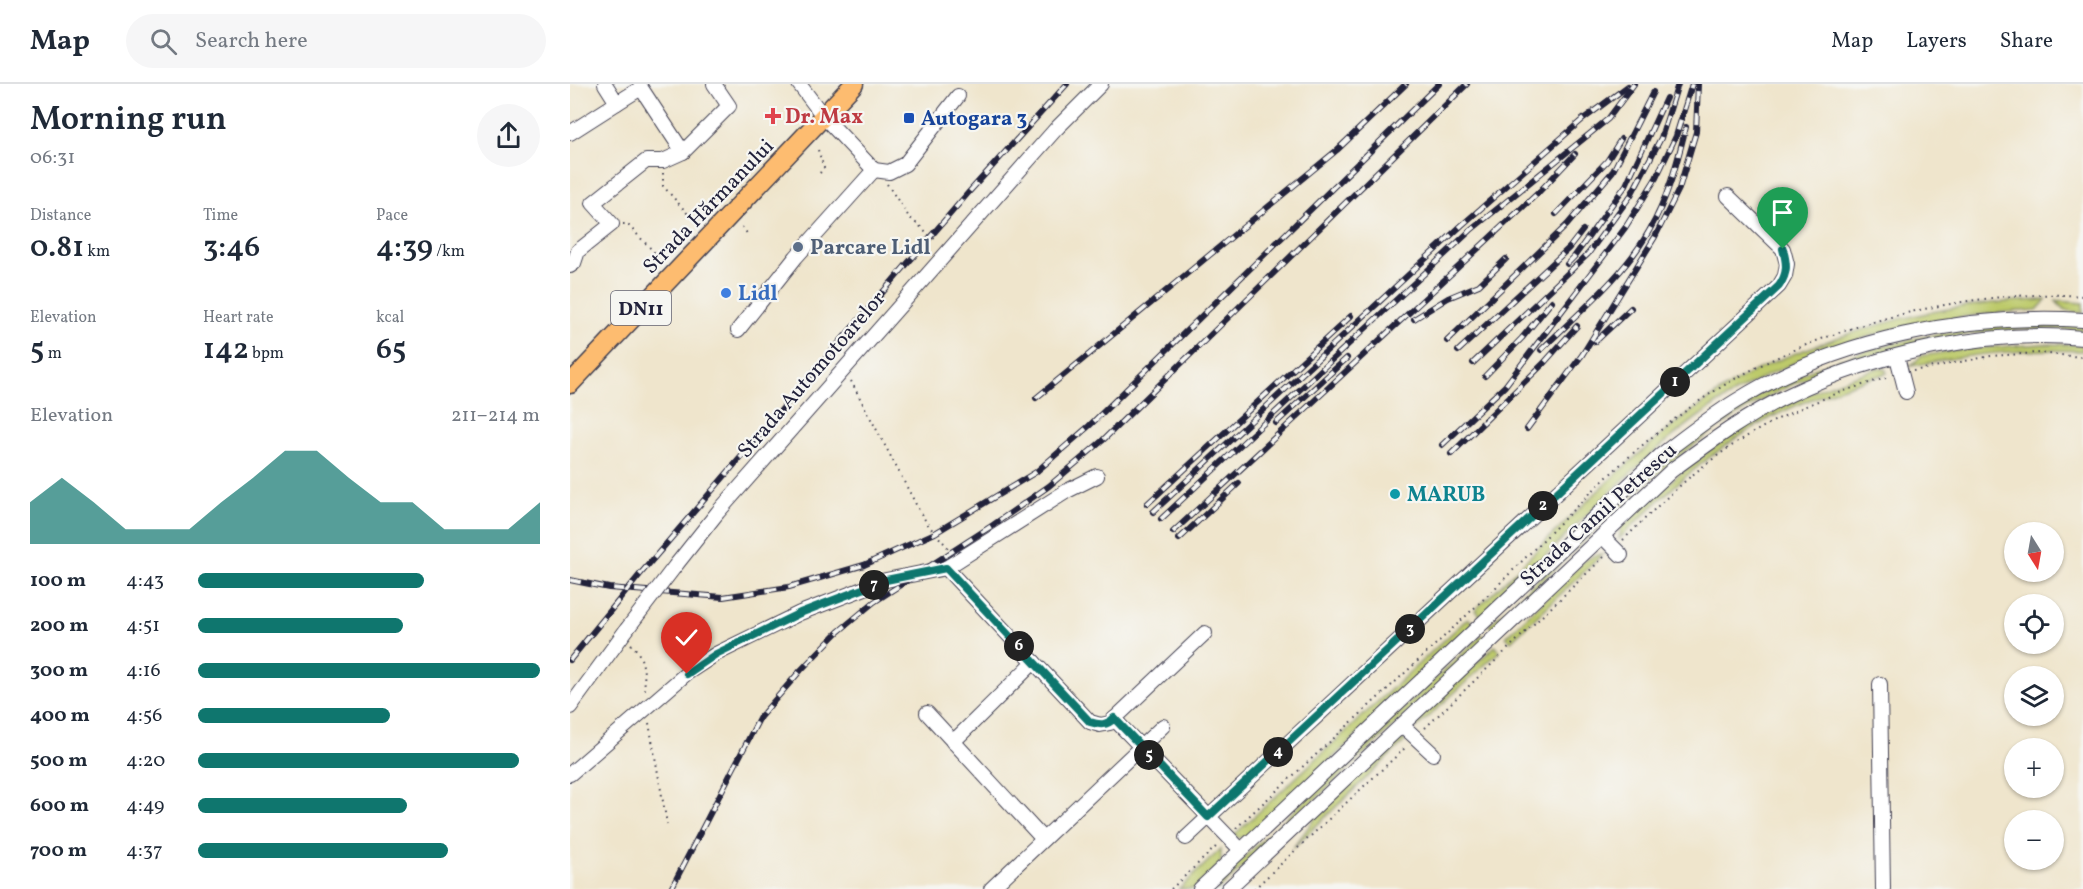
<!DOCTYPE html>
<html lang="en">
<head>
<meta charset="utf-8">
<style>
  :root { --surface:#fff; --page:#f6f6f7; --text:#1f2937; --muted:#747a83; --line:#e0e1e3; --accent:#0f766e }
  body { margin:0; font-family:Vollkorn,serif; background:var(--page); color:var(--text); height:100vh; display:flex; flex-direction:column; font-size:22px; white-space:nowrap }
  * { box-sizing:border-box; margin:0 }
  p { font-size:20px; color:var(--muted) }
  .icon { flex:none; width:33px; height:33px; fill:none; stroke:currentColor; stroke-width:2; stroke-linecap:round; stroke-linejoin:round }
  .map { position:relative; flex:1; overflow:hidden }
  .panel { display:flex; flex-direction:column; background:var(--surface); width:570px }
  .panel>* { flex:none }
  .needle { width:39px; rotate:169deg }
  .tools { position:absolute; left:1434px; top:438px; display:grid; gap:12px }
  .tools a { display:grid; place-items:center; width:60px; height:60px; border-radius:50%; background:var(--surface); box-shadow:0 2px 4px #0004; font-size:30px }
  .pin { position:absolute; display:grid; place-items:center; width:51px; height:51px; color:#fff; margin:-62px -26px; border-radius:50% 50% 50% 0; rotate:-45deg; box-shadow:0 0 6px #0007 }
  .pin .icon { rotate:45deg }
  .km { position:absolute; width:30px; height:30px; margin:-15px; border-radius:50%; background:#222; color:#fff; font-size:16px; line-height:30px; text-align:center }
  .round { display:grid; place-items:center; flex:none; width:63px; height:63px; border-radius:32px; background:var(--page) }
  .headline { display:flex; align-items:center; justify-content:space-between; height:102px; padding:0 30px }
  h1 { font-size:33px; font-weight:600; line-height:45px }
  .metrics { display:grid; grid-template-columns:repeat(3,1fr); gap:9px; height:102px; padding:6px 30px }
  .metrics div { display:grid; align-content:center }
  .metrics b { font-size:30px; font-weight:600 }
  .metrics small { font-size:16px; font-weight:400 }
  .metrics p { font-size:16px }
  .chart { height:168px; padding:12px 30px }
  .chart p { display:flex; justify-content:space-between }
  .chart svg { width:100%; height:108px; margin-top:6px; fill:var(--accent); opacity:.7 }
  ul { padding:0 30px; list-style:none; font-size:20px }
  li { display:grid; grid-template-columns:96px 72px 1fr; align-items:center; height:45px }
  li i { height:15px; border-radius:8px; background:var(--accent) }
  header { display:flex; align-items:center; gap:36px; box-sizing:border-box; height:84px; padding:0 30px; background:var(--surface); border-bottom:2px solid var(--line) }
  header strong { font-size:28px }
  nav { display:flex; gap:33px; margin-inline-start:auto; font-size:21px }
  .search { width:420px; height:54px; background:var(--page); display:flex; align-items:center; gap:15px; box-sizing:border-box; padding:0 21px; border-radius:33px; color:var(--muted); font-size:22px }
  main { display:flex; flex:1; min-height:0 }
  .map>svg:first-child { display:block }
</style>
</head>
<body>
<header>
<strong>Map</strong>
<div class="search"><svg class="icon" aria-label="search" viewBox="0 0 24 24"><circle cx="10" cy="10" r="6"/><path d="M15 15l6 6"/></svg>Search here</div>
<nav><a>Map</a><a>Layers</a><a>Share</a></nav>
</header>
<main>
<section class="panel">
<div class="headline"><div><h1>Morning run</h1><p>06:31</p></div><a class="round"><svg class="icon" aria-label="share" viewBox="0 0 24 24"><path d="M12 15V3M7 8l5-5 5 5M5 13v7h14v-7"/></svg></a></div>
<div class="metrics">
<div><p>Distance</p><b>0.81<small> km</small></b></div>
<div><p>Time</p><b>3:46</b></div>
<div><p>Pace</p><b>4:39<small> /km</small></b></div>
</div>
<div class="metrics">
<div><p>Elevation</p><b>5<small> m</small></b></div>
<div><p>Heart rate</p><b>142<small> bpm</small></b></div>
<div><p>kcal</p><b>65</b></div>
</div>
<div class="chart"><p><span>Elevation</span>211–214 m</p>
<svg viewBox="0 0 160 44" preserveAspectRatio="none"><path d="M0 44V27L10 17L20 27L30 38L40 38L50 38L60 27L70 17L80 6L90 6L100 17L110 27L120 27L130 38L140 38L150 38L160 27V44z"/></svg>
</div>
<ul>
<li><b>100 m</b>4:43<i style="width:66%"></i></li>
<li><b>200 m</b>4:51<i style="width:60%"></i></li>
<li><b>300 m</b>4:16<i style="width:100%"></i></li>
<li><b>400 m</b>4:56<i style="width:56%"></i></li>
<li><b>500 m</b>4:20<i style="width:94%"></i></li>
<li><b>600 m</b>4:49<i style="width:61%"></i></li>
<li><b>700 m</b>4:37<i style="width:73%"></i></li>
</ul>
</section>
<div class="map">
<svg width="1513" height="805" viewBox="0 0 1513 805">
  <rect width="100%" height="100%" fill="#f6f6f2"/>
  <filter id="ink" filterUnits="userSpaceOnUse"><feTurbulence type="fractalNoise" baseFrequency=".0167" numOctaves="2"/><feDisplacementMap in="SourceGraphic" scale="12" xChannelSelector="R" yChannelSelector="G"/><feConvolveMatrix kernelMatrix="1 2 1 2 8 2 1 2 1" color-interpolation-filters="sRGB"/></filter>
  <filter id="wash" filterUnits="userSpaceOnUse"><feTurbulence type="fractalNoise" baseFrequency=".008" numOctaves="4" result="noise"/><feDisplacementMap in="SourceGraphic" scale="24" xChannelSelector="R" yChannelSelector="G"/><feGaussianBlur stdDeviation="1.35" result="paint"/><feColorMatrix in="noise" values="0 0 0 0 0 0 0 0 0 0 0 0 0 0 0 0 0 1.4 0 .05"/><feComposite in="paint" operator="in"/></filter>
  <g filter="url(#wash)">
    <rect width="100%" height="100%" fill="#efe5cc"/>
    <g fill="#bdca6b" stroke="#707653" stroke-width="1.5">
      <path d="M1476 216 1467 226C1361 231 1255 256 1163 310 1110 341 1064 385 1020 428 984 463 948 498 912 533L905 526C986 449 1062 365 1156 304 1182 286 1212 274 1242 263 1317 234 1395 217 1476 216Z"/>
      <path d="M1486 217 1513 219V229C1501 228 1493 227 1486 217Z"/>
      <path d="M1435 241 1513 242V247C1460 242 1407 247 1355 258 1299 270 1243 287 1192 316 1089 374 1008 464 923 545L919 541C957 506 994 470 1031 435 1066 401 1101 368 1141 340 1231 278 1328 252 1435 241Z"/>
      <path d="M1475 260 1513 261V267C1450 264 1403 270 1341 282L1351 272 1396 265Z"/>
      <path d="M1308 284 1315 285 1317 289C1278 301 1239 314 1202 333 1143 364 1095 409 1049 455L1051 442C1097 400 1143 359 1197 329 1232 310 1271 297 1308 284Z"/>
      <polygon points="1033,470 941,557 936,553 1014,477 1025,471"/>
      <polygon points="898,534 905,541 679,752 671,754 663,752"/>
      <polygon points="912,551 917,555 649,805 640,805"/>
      <polygon points="925,562 930,567 846,644 845,638 851,631"/>
      <polygon points="831,655 836,656 723,764 745,734 822,659"/>
      <polygon points="651,765 651,779 624,805 609,805"/>
    </g>
  </g>
  <g filter="url(#ink)">
    <g fill="none" stroke-linecap="round" stroke-linejoin="round">
      <defs>
        <g id="minor">
          <polyline points="35,0 47,19 71,4 113,68"/>
          <polyline points="0,49 47,19"/>
          <polyline points="304,86 319,88 335,80 388,12"/>
          <polyline points="0,182 4,179 8,167 42,140 23,119 76,77 93,77 113,68 159,22 144,0"/>
          <polyline points="168,246 226,173 304,86 254,33 229,0"/>
          <polyline points="1327,273 1336,308"/>
          <polyline points="1032,452 1051,471"/>
          <polyline points="106,481 148,428 485,46 531,0"/>
          <polyline points="376,484 520,638 530,641 540,639 635,549"/>
          <polyline points="1310,600 1313,805"/>
          <polyline points="0,623 57,545"/>
          <polyline points="357,629 473,755"/>
          <polyline points="544,635 671,766"/>
          <polyline points="832,641 863,670"/>
          <polyline points="383,658 464,578"/>
          <polyline points="0,690 117,589 146,570 230,529 316,496 376,484 497,407 527,392"/>
          <polyline points="616,754 1209,202 1215,192 1217,180 1213,165 1158,112"/>
          <polyline points="421,805 593,642"/>
          <path d="M630 805 1091 371C1116 352 1140 333 1166 317 1266 255 1397 229 1513 236"/>
          <path d="M658 805 1102 386C1140 358 1178 330 1221 310 1307 269 1417 245 1513 254"/>
        </g>
        <polyline id="major" points="0,300 284,0"/>
      </defs>
      <use href="#minor" stroke="#413f51" stroke-width="16"/>
      <use href="#major" stroke="#413f51" stroke-width="21"/>
      <g stroke="#413f51" stroke-width="2" stroke-dasharray="1.5 4.5" stroke-linecap="butt">
        <polyline points="248,66 254,84 249,90"/>
        <polyline points="93,89 93,102 118,130"/>
        <polyline points="317,100 339,133 368,158"/>
        <polyline points="53,140 57,140 86,170"/>
        <polyline points="172,143 179,152"/>
        <polyline points="1343,287 1421,272 1467,269 1513,273"/>
        <polyline points="281,297 350,428 359,442 381,467"/>
        <path d="M1053 456C1078 432 1103 406 1131 384 1187 340 1252 311 1320 293"/>
        <path d="M61 560C75 573 74 589 75 607"/>
        <polyline points="79,639 97,740"/>
        <polyline points="855,644 1035,472"/>
        <path d="M666 744C744 672 823 601 899 529 977 456 1048 371 1137 312 1237 246 1393 203 1513 212"/>
        <polyline points="601,805 649,760"/>
        <polyline points="684,805 836,663"/>
      </g>
      <use href="#minor" stroke="#fff" stroke-width="14"/>
      <use href="#major" stroke="#fdbc6f" stroke-width="18"/>
      <defs>
        <g id="rail">
          <polyline points="986,130 1037,77 1051,55"/>
          <polyline points="997,180 1004,173 1056,101 1096,14"/>
          <polyline points="844,235 878,214 909,201 936,175"/>
          <polyline points="877,257 997,141 1043,87 1083,8"/>
          <polyline points="1025,258 1061,224"/>
          <path d="M971 266C1008 229 1053 193 1079 147 1098 114 1107 79 1116 43"/>
          <polyline points="888,267 999,164 1013,146"/>
          <polyline points="903,279 1018,170 1061,111 1091,54 1108,0"/>
          <polyline points="915,292 952,254 982,217"/>
          <polyline points="466,314 767,66 836,0"/>
          <polyline points="706,339 777,274"/>
          <polyline points="957,345 1012,271 1085,153 1109,105 1126,48 1128,0"/>
          <polyline points="872,361 935,302 1055,144 1086,94 1106,52 1122,0"/>
          <polyline points="881,370 974,279 1007,242"/>
          <polyline points="577,420 781,232"/>
          <polyline points="583,428 892,141 1012,36 1058,2"/>
          <polyline points="591,435 901,146 1038,35 1064,0"/>
          <polyline points="603,448 968,109 1005,70"/>
          <polyline points="609,455 669,399"/>
          <polyline points="0,496 39,504 153,513 219,503 294,481 365,449 466,388 519,342 869,0"/>
          <polyline points="0,576 72,488 399,108 497,0"/>
          <polyline points="101,805 190,633 231,586 268,548 304,518 423,441 479,402 532,357 897,0"/>
        </g>
      </defs>
      <use href="#rail" stroke="#22223b" stroke-width="6"/>
      <use href="#rail" stroke="#f6f6f2" stroke-width="4" stroke-dasharray="11" stroke-linecap="butt"/>
      <defs>
        <polyline id="minor-bridge" points="57,545 106,481"/>
      </defs>
      <use href="#minor-bridge" stroke="#413f51" stroke-width="16" stroke-linecap="butt"/>
      <use href="#minor-bridge" stroke="#fff" stroke-width="14"/>
    </g>
  </g>
  <g fill="none" stroke-linecap="round" stroke-linejoin="round" filter="url(#ink)">
    <defs>
      <path id="route" d="M117 590 146 570 230 529 316 496 376 484 520 638C529 641 537 642 544 634L638 733 1209 202C1218 189 1217 180 1213 165"/>
    </defs>
    <use href="#route" stroke="#fff" stroke-width="12"/>
    <use href="#route" stroke="#0f766e" stroke-width="8"/>
  </g>
  <path fill="#e0444e" stroke="#f6f6f2" stroke-width="2" d="M200 23h6v6h6v6h-6v6h-6v-6h-6v-6h6z"/>
  <rect fill="#1a4fb4" stroke="#f6f6f2" stroke-width="2" x="333" y="28" width="12" height="12" rx="3"/>
  <circle fill="#5c6f8a" stroke="#f6f6f2" stroke-width="2" cx="228" cy="163" r="6"/>
  <circle fill="#3f7fe0" stroke="#f6f6f2" stroke-width="2" cx="156" cy="209" r="6"/>
  <circle fill="#0f9aa8" stroke="#f6f6f2" stroke-width="2" cx="825" cy="410" r="6"/>
  <g text-anchor="middle" stroke-width="4.5" stroke-linejoin="round" paint-order="stroke">
    <rect fill="#f6f6f2" stroke="#626272" stroke-width="1.5" x="41" y="207" width="60" height="34" rx="4.5"/>
    <g font-size="20" font-weight="bold" fill="#22223b">
      <text x="71" y="231">DN11</text>
    </g>
    <g font-size="21" font-weight="bold" fill="#be3a42" stroke="#f6f6f2" text-anchor="start">
      <text x="215" y="39">Dr. Max</text>
    </g>
    <g font-size="21" font-weight="bold" fill="#164399" stroke="#f6f6f2" text-anchor="start">
      <text x="351" y="41">Autogara 3</text>
    </g>
    <g font-size="21" fill="#22223b" stroke="#f6f6f2">
      <text transform="translate(138 122) rotate(-46)" y="7">Strada Hărmanului</text>
      <text transform="translate(241 290) rotate(-49)" y="7">Strada Automotoarelor</text>
      <text transform="translate(1028 430) rotate(-42)" y="7">Strada Camil Petrescu</text>
    </g>
    <g font-size="21" font-weight="bold" fill="#4e5e75" stroke="#f6f6f2" text-anchor="start">
      <text x="240" y="170">Parcare Lidl</text>
    </g>
    <g font-size="21" font-weight="bold" fill="#366cbe" stroke="#f6f6f2" text-anchor="start">
      <text x="168" y="216">Lidl</text>
    </g>
    <g font-size="21" font-weight="bold" fill="#0d838f" stroke="#f6f6f2" text-anchor="start">
      <text x="837" y="417">MARUB</text>
    </g>
  </g>
</svg>
<div class="tools">
<a><svg class="needle" viewBox="-14 -14 28 28"><path d="M0-13l5 13h-10z" fill="#e53935"/><path d="M0 13l5-13h-10z" fill="#747a83"/></svg></a>
<a><svg class="icon" aria-label="locate" viewBox="0 0 24 24"><circle cx="12" cy="12" r="6"/><path d="M12 2v4M12 18v4M2 12h4M18 12h4"/></svg></a>
<a><svg class="icon" aria-label="layers" viewBox="0 0 24 24"><path d="M12 4l9 5-9 5-9-5zM3 14l9 5 9-5"/></svg></a>
<a>+</a>
<a>−</a>
</div>
<div class="pin" style="left:1213px;top:165px;background:#1e9e55"><svg class="icon" aria-label="arrive" viewBox="0 0 24 24"><path d="M6 21V4h12l-3 4 3 4H6"/></svg></div>
<div class="pin" style="left:117px;top:590px;background:#d93025"><svg class="icon" aria-label="check" viewBox="0 0 24 24"><path d="M5 12l5 5 9-10"/></svg></div>
<b class="km" style="left:1105px;top:298px">1</b>
<b class="km" style="left:973px;top:422px">2</b>
<b class="km" style="left:840px;top:545px">3</b>
<b class="km" style="left:708px;top:668px">4</b>
<b class="km" style="left:579px;top:671px">5</b>
<b class="km" style="left:449px;top:562px">6</b>
<b class="km" style="left:304px;top:501px">7</b>
</div>
</main>
</body>
</html>
